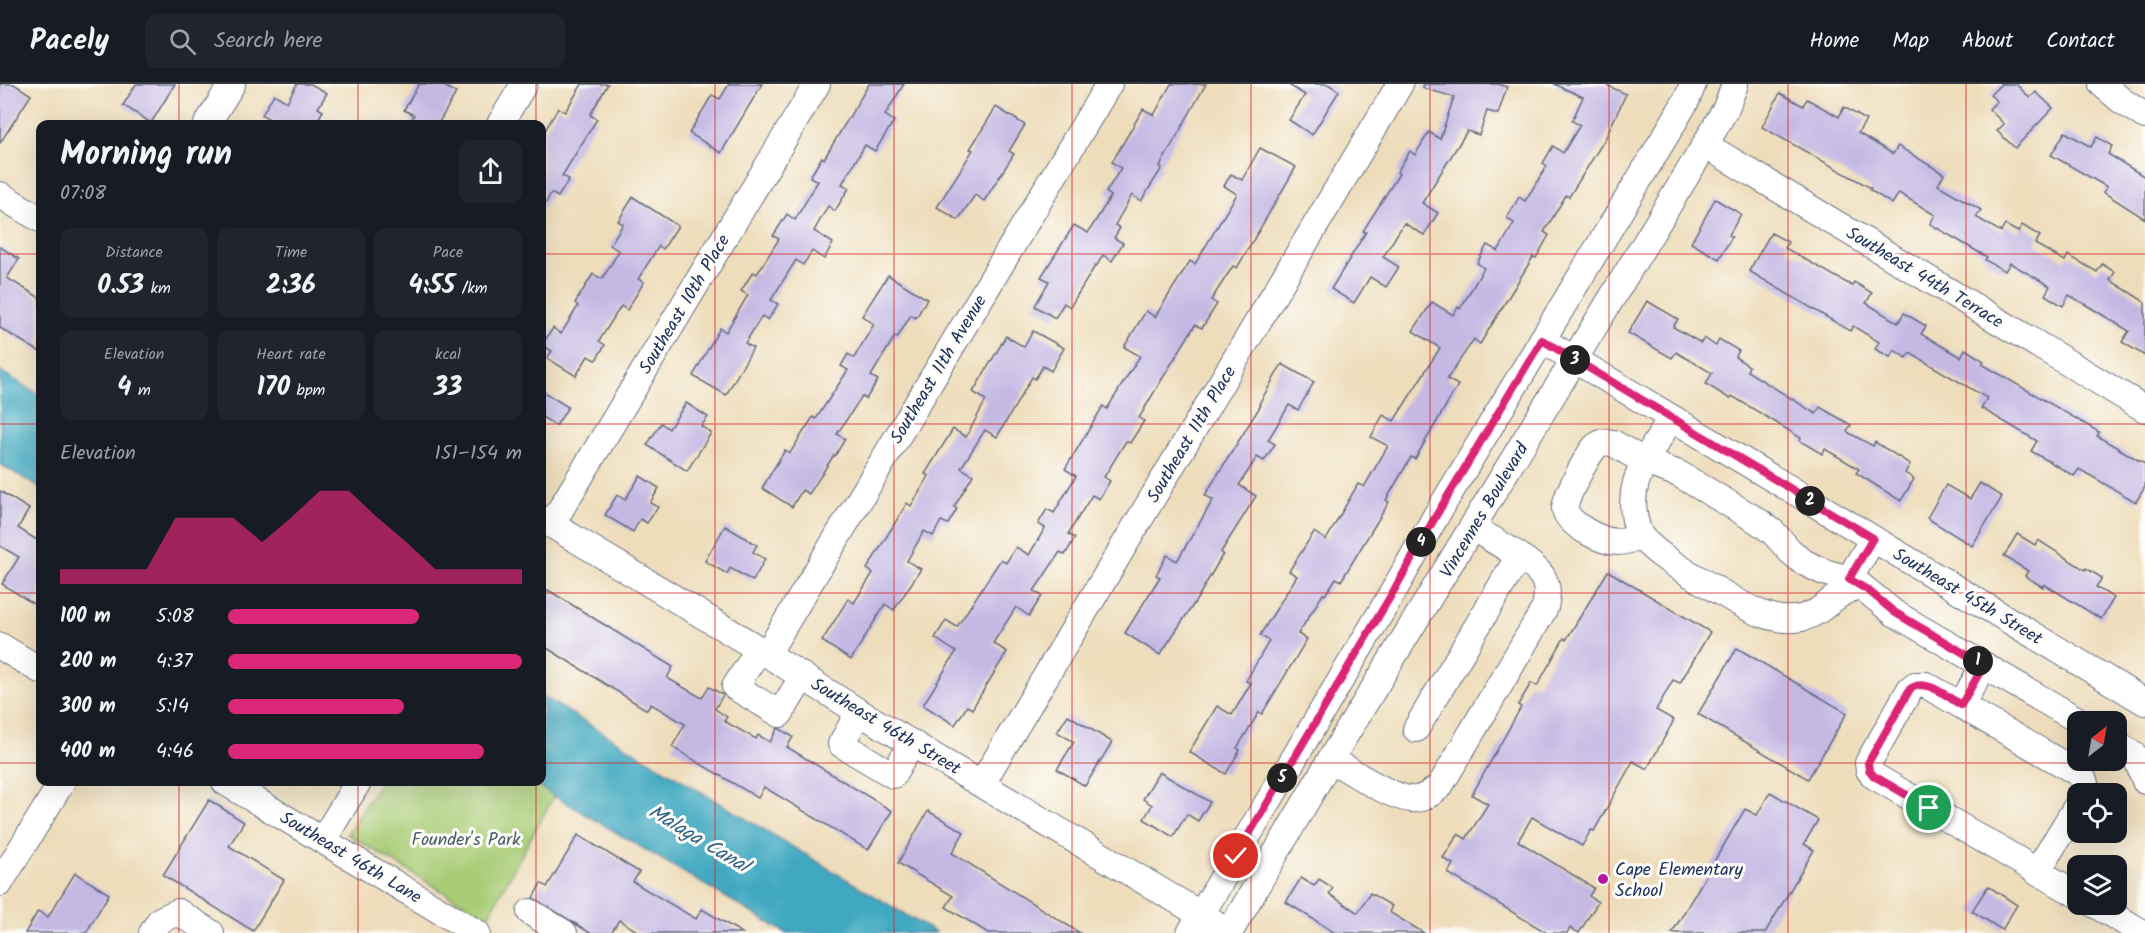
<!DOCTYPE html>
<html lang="en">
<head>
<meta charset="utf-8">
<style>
  :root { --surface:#171b24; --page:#20242c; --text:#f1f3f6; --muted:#9ea1a6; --line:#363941; --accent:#db2777 }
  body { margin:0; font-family:Kalam,sans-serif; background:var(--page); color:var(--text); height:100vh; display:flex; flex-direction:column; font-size:22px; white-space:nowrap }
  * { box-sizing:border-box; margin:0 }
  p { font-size:20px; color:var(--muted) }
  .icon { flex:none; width:33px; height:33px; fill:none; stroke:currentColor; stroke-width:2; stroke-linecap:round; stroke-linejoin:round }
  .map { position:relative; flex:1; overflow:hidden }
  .side { position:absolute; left:36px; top:36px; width:510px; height:666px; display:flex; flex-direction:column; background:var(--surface); border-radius:12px; box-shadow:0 6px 24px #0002 }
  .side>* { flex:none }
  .needle { width:39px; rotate:31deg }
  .tools { position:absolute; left:2067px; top:627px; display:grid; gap:12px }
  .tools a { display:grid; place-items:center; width:60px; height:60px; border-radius:12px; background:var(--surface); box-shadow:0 6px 24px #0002; font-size:30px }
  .pin { position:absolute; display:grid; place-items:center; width:51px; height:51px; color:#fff; margin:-26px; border:3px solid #fff; border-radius:50%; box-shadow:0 2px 6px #0007 }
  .km { position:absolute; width:30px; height:30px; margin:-15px; border-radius:50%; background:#222; color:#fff; font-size:16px; line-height:30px; text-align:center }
  .round { display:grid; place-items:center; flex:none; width:63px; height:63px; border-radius:12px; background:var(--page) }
  .head { display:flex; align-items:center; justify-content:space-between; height:102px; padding:0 24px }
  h1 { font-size:33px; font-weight:700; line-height:45px }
  .metrics { display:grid; grid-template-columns:repeat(3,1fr); gap:9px; height:102px; padding:6px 24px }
  .metrics div { display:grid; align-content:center; border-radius:12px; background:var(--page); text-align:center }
  .metrics b { font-size:26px; font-weight:700 }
  .metrics small { font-size:16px; font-weight:400 }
  .metrics p { font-size:16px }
  .chart { height:168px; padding:12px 24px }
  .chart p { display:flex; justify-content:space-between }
  .chart svg { width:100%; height:108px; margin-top:6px; fill:var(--accent); opacity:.7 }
  ul { padding:0 24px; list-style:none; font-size:20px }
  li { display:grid; grid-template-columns:96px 72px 1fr; align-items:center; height:45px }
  li i { height:15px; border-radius:8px; background:var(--accent) }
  header { display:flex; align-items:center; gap:36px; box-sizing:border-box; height:84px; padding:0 30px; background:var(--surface); border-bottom:2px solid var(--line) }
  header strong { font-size:28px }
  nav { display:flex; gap:33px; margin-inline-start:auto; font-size:21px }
  .search { width:420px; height:54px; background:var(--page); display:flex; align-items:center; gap:15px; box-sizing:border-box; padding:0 21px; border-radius:12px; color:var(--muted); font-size:22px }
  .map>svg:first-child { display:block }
</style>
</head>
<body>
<header>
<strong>Pacely</strong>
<div class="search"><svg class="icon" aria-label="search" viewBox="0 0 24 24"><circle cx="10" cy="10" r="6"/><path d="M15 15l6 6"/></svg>Search here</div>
<nav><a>Home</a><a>Map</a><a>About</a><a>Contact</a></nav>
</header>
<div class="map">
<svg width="2145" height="849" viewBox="0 0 2145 849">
  <rect width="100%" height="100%" fill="#fdfcf7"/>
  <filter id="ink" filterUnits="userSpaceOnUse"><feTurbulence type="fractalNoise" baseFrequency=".0167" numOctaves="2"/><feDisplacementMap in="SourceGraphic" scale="12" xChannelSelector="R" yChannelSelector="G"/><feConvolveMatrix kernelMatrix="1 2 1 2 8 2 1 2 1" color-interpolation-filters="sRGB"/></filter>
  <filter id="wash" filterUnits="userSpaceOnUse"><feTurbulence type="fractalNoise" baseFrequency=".008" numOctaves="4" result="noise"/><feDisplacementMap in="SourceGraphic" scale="24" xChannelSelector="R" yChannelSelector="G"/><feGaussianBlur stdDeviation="1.35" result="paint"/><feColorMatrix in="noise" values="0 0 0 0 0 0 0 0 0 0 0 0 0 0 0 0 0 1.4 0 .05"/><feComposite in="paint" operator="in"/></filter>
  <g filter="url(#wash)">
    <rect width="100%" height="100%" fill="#edb"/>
    <polygon fill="#a8cc75" stroke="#627e6a" stroke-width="1.5" points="380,698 542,698 557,706 487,834 347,750"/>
    <g fill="#41a9c1" stroke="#2e6c90" stroke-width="1.5">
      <polygon points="0,287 40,311 40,404 0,380"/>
      <polygon points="542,612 936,849 786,849 531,698 542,698"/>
    </g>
    <g id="blocks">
      <g fill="#c5b9e4">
        <polygon points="0,0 14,0 31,11 0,59"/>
        <polygon points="136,0 175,0 151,39 123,21"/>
        <polygon points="297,0 311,0 327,9 318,24 323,27 315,40 279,40 262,31 274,10 287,18"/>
        <polygon points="419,0 441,0 456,9 438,40 409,40 414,31 404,26"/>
        <polygon points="582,0 608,0 590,31 597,35 562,92 569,95 558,113 551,109 542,126 542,52 558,24 565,28"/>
        <polygon points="729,0 762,0 721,69 689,49 712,11 720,15"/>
        <polygon points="869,0 904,0 885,31 894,37 875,67 865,61 842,100 849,104 835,127 828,122 814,147 833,159 824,175 812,167 803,181 796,176 771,216 778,220 768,236 762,232 745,259 753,264 726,311 693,292 720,244 726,248 748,211 741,207 753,188 757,190 779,155 773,152 787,130 795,136 818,97 810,93 822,73 824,75"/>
        <polygon points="1171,0 1206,0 1160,82 1162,84 1141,117 1132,111 1115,141 1120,144 1114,154 1123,159 1112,177 1103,171 1096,183 1095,182 1070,223 1064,219 1055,234 1035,222 1049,197 1041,193 1074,141 1088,149 1111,112 1106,108 1121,84 1112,78 1143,25 1154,31"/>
        <polygon points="1287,0 1328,0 1339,7 1312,51 1289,36 1305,11"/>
        <polygon points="1424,0 1498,0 1507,3 1498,30 1487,27 1479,51 1467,47 1422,119 1438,129 1424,151 1404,139 1383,173 1399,183 1386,203 1370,193 1354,219 1331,205 1366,148 1363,147 1399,90 1397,88 1410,67 1415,71 1429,48 1440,55 1454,13 1423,4"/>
        <polygon points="1554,0 1604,0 1626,10 1605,55 1569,113 1566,111 1544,148 1549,151 1536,174 1533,173 1480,260 1474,255 1447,295 1458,301 1415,375 1411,373 1386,416 1389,418 1341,497 1336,494 1325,511 1323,510 1298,550 1307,555 1262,630 1259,628 1237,664 1240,666 1226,690 1189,668 1217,622 1232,631 1251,599 1246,597 1269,557 1260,551 1297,492 1289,487 1314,448 1326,456 1358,400 1364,403 1388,362 1371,353 1383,331 1394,337 1440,264 1413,247 1432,218 1453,231 1458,223 1460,225 1484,184 1477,179 1487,161 1498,167 1514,139 1507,134 1519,113 1525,117 1547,82 1543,79 1553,62 1563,69 1580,41 1572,37 1583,13"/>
        <polygon points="2001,0 2016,0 2030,14 2036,8 2053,24 2015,64 1997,47 2004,40 1989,25 1997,17 1990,11"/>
        <polygon points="1780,9 1803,22 1807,15 1839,33 1844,23 1866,36 1858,49 1893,70 1898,62 1944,90 1938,101 1981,126 1976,133 2001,148 2005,141 2018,148 2022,141 2040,152 2035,160 2065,177 2068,171 2097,188 2102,180 2115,188 2110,196 2145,218 2145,272 2122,258 2129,247 2093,225 2069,211 2063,222 2045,211 2050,202 2010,179 2005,187 1985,176 1987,173 1930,140 1935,131 1899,109 1892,120 1870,106 1871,104 1762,43"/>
        <polygon points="996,23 1025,41 1009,67 1014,70 984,117 975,111 958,136 937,123 973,66 970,65"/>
        <polygon points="2065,48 2091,63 2097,53 2112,62 2108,70 2145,93 2145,135 2103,108 2107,103 2051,71"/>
        <polygon points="1260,64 1296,83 1237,184 1233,182 1211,216 1217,220 1202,244 1195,241 1153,310 1139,334 1144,337 1130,359 1126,357 1104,393 1110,397 1099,415 1092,411 1068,450 1075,454 1065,471 1060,468 1034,507 1042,512 1029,532 1016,523 993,559 1007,568 972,625 967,622 955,641 923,621 956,568 935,554 946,536 957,543 1001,475 1006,479 1016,463 1029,471 1045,444 1038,440 1047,425 1054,429 1076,392 1065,385 1103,322 1107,325 1140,272 1124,263 1146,227 1155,233 1190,177 1195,180 1237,110 1224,102 1231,90 1242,96"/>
        <polygon points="633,113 678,142 663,165 659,162 638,195 644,198 627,226 621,222 599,257 605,261 596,276 588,272 576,292 547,274 552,267 542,261 553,244 561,250 578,222 575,219 593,190 602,195 619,167 610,161 623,140 618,137"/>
        <polygon points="1715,115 1741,130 1729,151 1732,153 1719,175 1691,159"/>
        <polygon points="1771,149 1788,158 1785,164 1852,202 1854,198 1872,209 1866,219 1898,239 1904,229 1926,242 1921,250 1961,273 1965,265 1984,277 1982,280 2099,348 2097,352 2145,380 2145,403 2136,418 2079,385 2074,392 2031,367 2037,357 1981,324 1987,314 1910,269 1907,274 1894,266 1890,273 1875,265 1879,258 1853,242 1850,247 1749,187"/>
        <polygon points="0,163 19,175 7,194 40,214 40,268 0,244"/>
        <polygon points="888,191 927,215 916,234 911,231 897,254 895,252 871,292 878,296 866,315 862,312 837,350 845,355 835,372 834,371 809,410 802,406 792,423 762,404 785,366 790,369 813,333 816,335 848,286 841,282 848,270 854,274 874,240 862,232"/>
        <polygon points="1647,217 1678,235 1673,243 1701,259 1704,254 1716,262 1719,255 1739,267 1735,273 1749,282 1747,287 1816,330 1820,323 1851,341 1847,348 1873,362 1875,358 1910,380 1905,389 1914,395 1901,417 1856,389 1859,385 1825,365 1822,370 1800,357 1801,354 1732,312 1730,315 1706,300 1712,289 1676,268 1672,274 1628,249"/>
        <polygon points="1033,247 1064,264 1051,287 1043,282 1035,295 1032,293 997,353 985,346 961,384 973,391 954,423 957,425 948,440 941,437 933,452 924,447 907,477 921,485 894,526 885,520 851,576 822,557 848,515 854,519 873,489 867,485 907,419 911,422 929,392 925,390 953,345 966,353 986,316 973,308 1006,252 1024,263"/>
        <polygon points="1282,280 1314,298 1298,326 1289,321 1268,356 1275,360 1264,377 1257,373 1239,401 1256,412 1221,468 1223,470 1197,515 1160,571 1125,549 1160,493 1156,491 1167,471 1177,477 1213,416 1205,411 1261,321 1259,320"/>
        <polygon points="542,307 568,323 556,342 542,333"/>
        <polygon points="686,319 708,333 701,342 711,349 687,387 647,361 661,339 669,345"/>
        <polygon points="640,392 659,404 650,419 658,423 647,439 640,435 633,448 605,431 617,411 625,416"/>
        <polygon points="1980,399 2002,413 1972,462 1927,434 1946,401 1970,415"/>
        <polygon points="0,407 29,425 18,444 40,458 40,512 35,521 2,500 19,473 0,462"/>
        <polygon points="725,442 757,461 753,468 765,475 753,497 730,484 727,490 705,477"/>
        <polygon points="2017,450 2035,461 2038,456 2085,486 2086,484 2102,494 2096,503 2114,514 2101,535 2044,500 2043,503 2025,492 2028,487 2004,472"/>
        <polygon points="1608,487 1710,548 1680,599 1673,596 1656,626 1674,636 1647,685 1633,677 1594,747 1591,746 1582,762 1532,733 1518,757 1594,804 1589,812 1598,818 1579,849 1570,844 1567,849 1547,849 1448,789 1453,780 1443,774 1458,750 1466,755 1488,720 1472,711 1521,623 1518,621 1531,599 1537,602 1564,554 1566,556"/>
        <polygon points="548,506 673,583 667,594 702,614 709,603 722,610 723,611 715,625 727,633 724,637 756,655 758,651 770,658 778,644 780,645 793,653 787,663 892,727 868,766 764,703 758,714 672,663 685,640 651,620 647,626 542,561 542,517"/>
        <polygon points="1737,564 1847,629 1808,695 1698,630"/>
        <polygon points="1068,631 1112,658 1085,702 1057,685 1074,658 1057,648"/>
        <polygon points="1159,688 1210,718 1198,737 1187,730 1173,753 1144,735 1152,721 1143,715"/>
        <polygon points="1770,708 1818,736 1804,760 1814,766 1765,849 1672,849 1745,725 1757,731"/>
        <polygon points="209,716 244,738 229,762 284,796 253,847 163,791"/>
        <polygon points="928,727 964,748 952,769 1080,849 988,849 946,823 953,812 898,779"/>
        <polygon points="578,751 639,788 633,798 696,835 702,825 742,849 640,849 619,836 611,849 590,849 576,840 533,814 541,799 547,803"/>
        <polygon points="75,789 109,810 86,849 25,849 38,827 48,833"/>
        <polygon points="1301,794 1314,802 1319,795 1333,804 1329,810 1358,829 1370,809 1392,822 1389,828 1424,849 1335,849 1286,818"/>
        <polygon points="1988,802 2017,821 2002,846 1972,827"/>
      </g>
    </g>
  </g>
  <g filter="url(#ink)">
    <use href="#blocks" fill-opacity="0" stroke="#656c7f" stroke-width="1.5"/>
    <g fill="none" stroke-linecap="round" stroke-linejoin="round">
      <defs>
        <g id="minor">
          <polyline points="2102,0 2122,17 2145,32"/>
          <polyline points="207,40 232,0"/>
          <polyline points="500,40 524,0"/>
          <polyline points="1705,61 2145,325"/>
          <polyline points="0,111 40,135"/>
          <polyline points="1542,256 2145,618"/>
          <polyline points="542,435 767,570 859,628 1215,839"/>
          <polyline points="551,441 817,0"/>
          <path d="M1640 452C1620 402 1647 376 1671 334"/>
          <polyline points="1849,495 1873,455"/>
          <path d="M1861 502C1833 507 1827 528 1801 534 1788 537 1772 534 1760 529 1744 523 1730 513 1715 505 1689 489 1661 475 1640 452 1632 455 1626 458 1618 458 1602 458 1568 441 1565 425 1563 416 1588 371 1595 363 1597 361 1600 360 1603 358L1613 359 1645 378 1679 390 1758 437 1773 448 1790 467 1803 478 1824 488 1849 495 1861 502 1894 529 2081 638"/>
          <polyline points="0,562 40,586"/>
          <polyline points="759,565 735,603 780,630 803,592"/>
          <polyline points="767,570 1109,0"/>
          <polyline points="1961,621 1984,581"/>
          <polyline points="859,628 841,660 893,691 912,659"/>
          <polyline points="1416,645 1519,472"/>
          <polyline points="2116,659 2136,673 2145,697"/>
          <path d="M1331 675C1349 686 1397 718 1416 715 1426 714 1432 708 1440 702L1545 524C1547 513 1549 503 1542 492 1531 476 1491 455 1473 444"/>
          <polyline points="225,698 477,849"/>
          <polyline points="982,699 1400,0"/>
          <polyline points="323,756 358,698"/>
          <polyline points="2037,788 2078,720"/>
          <polyline points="0,799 62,698"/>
          <path d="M2078 811 1874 692 1869 686 1868 679 1910 605 1915 601H1926L2078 689C2085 696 2087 700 2084 710"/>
          <polyline points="2094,820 2143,849"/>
          <polyline points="530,828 564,849"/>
          <polyline points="152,849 160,836 178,828 211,849"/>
          <polyline points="1190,849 1393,508 1437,430 1672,41 1687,15 1693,0"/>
          <polyline points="1229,849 1332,673 1705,61 1726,24 1735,0"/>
        </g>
      </defs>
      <use href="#minor" stroke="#656c7f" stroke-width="28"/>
      <use href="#minor" stroke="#fff" stroke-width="26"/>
    </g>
  </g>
  <g fill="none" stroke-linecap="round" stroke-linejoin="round" filter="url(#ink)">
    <defs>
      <path id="route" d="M1236 772 1393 508 1437 430 1542 256 1873 454 1849 495 1869 507 1894 528 1984 581 1961 621C1946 612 1925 593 1910 605L1868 679 1869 686 1874 692 1929 724"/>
    </defs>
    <use href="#route" stroke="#fff" stroke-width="12"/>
    <use href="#route" stroke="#db2777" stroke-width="8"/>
  </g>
  <path fill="none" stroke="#d62828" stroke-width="1.5" stroke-opacity="0.55" d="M179 0V40M358 0V40M536 0V40M715 0V849M894 0V849M1072 0V849M1251 0V849M1430 0V849M1609 0V849M1788 0V849M1966 0V849M0 170H40M542 170H2145M0 340H40M542 340H2145M0 509H40M542 509H2145M0 679H40M542 679H2145M179 698V849M358 698V849M536 698V849"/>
  <circle fill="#b5179e" stroke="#fdfcf7" stroke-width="2" cx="1603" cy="795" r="6"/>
  <g text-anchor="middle" stroke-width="6" stroke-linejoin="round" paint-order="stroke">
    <g font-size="18" fill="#1b2f5e" stroke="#fdfcf7">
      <text transform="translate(1925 193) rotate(31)" y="6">Southeast 44th Terrace</text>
      <text transform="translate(684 220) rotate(-59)" y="6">Southeast 10th Place</text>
      <text transform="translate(938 285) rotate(-59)" y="6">Southeast 11th Avenue</text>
      <text transform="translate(1191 350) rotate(-59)" y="6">Southeast 11th Place</text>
      <text transform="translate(1484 426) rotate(-59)" y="6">Vincennes Boulevard</text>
      <text transform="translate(1968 512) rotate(31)" y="6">Southeast 45th Street</text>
      <text transform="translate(886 642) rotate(31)" y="6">Southeast 46th Street</text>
      <text transform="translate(351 773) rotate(31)" y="6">Southeast 46th Lane</text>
    </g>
    <g font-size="18" fill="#455e65" stroke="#fdfcf7">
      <text x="466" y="761">Founder's Park</text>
    </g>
    <g font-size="18" fill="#1b2f5e" stroke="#fdfcf7" text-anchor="start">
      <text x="1615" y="791">Cape Elementary<tspan x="1615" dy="21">School</tspan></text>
    </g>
    <g font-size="20" font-style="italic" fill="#2a6086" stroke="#fdfcf7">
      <text transform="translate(699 754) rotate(31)" y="7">Malaga Canal</text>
    </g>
  </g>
</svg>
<div class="tools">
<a><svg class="needle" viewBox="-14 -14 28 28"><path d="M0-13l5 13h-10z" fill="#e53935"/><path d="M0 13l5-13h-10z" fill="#9ea1a6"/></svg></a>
<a><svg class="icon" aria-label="locate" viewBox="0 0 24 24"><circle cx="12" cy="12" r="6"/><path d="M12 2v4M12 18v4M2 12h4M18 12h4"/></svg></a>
<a><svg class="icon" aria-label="layers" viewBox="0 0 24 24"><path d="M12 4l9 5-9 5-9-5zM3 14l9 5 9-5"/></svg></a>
</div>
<div class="pin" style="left:1929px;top:724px;background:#1e9e55"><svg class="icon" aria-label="arrive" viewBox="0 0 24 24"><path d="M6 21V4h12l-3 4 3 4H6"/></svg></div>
<div class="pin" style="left:1236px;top:772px;background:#d93025"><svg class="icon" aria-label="check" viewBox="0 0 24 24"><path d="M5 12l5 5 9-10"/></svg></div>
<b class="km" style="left:1978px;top:577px">1</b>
<b class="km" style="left:1810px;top:417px">2</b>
<b class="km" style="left:1575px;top:276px">3</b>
<b class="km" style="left:1421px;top:458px">4</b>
<b class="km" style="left:1282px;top:694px">5</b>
<section class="side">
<div class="head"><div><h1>Morning run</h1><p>07:08</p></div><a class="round"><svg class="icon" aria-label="share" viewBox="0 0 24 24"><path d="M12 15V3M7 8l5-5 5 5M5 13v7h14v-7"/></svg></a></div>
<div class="metrics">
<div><p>Distance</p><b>0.53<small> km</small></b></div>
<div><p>Time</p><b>2:36</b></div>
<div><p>Pace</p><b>4:55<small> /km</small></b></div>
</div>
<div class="metrics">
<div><p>Elevation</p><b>4<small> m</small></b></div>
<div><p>Heart rate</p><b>170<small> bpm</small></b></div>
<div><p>kcal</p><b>33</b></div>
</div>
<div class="chart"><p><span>Elevation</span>151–154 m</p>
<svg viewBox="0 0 160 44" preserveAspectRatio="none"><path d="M0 44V38L10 38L20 38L30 38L40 17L50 17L60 17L70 27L80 17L90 6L100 6L110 17L120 27L130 38L140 38L150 38L160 38V44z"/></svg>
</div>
<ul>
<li><b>100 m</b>5:08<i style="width:65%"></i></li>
<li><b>200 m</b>4:37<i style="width:100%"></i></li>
<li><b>300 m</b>5:14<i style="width:60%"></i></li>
<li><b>400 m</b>4:46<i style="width:87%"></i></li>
</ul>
</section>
</div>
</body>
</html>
